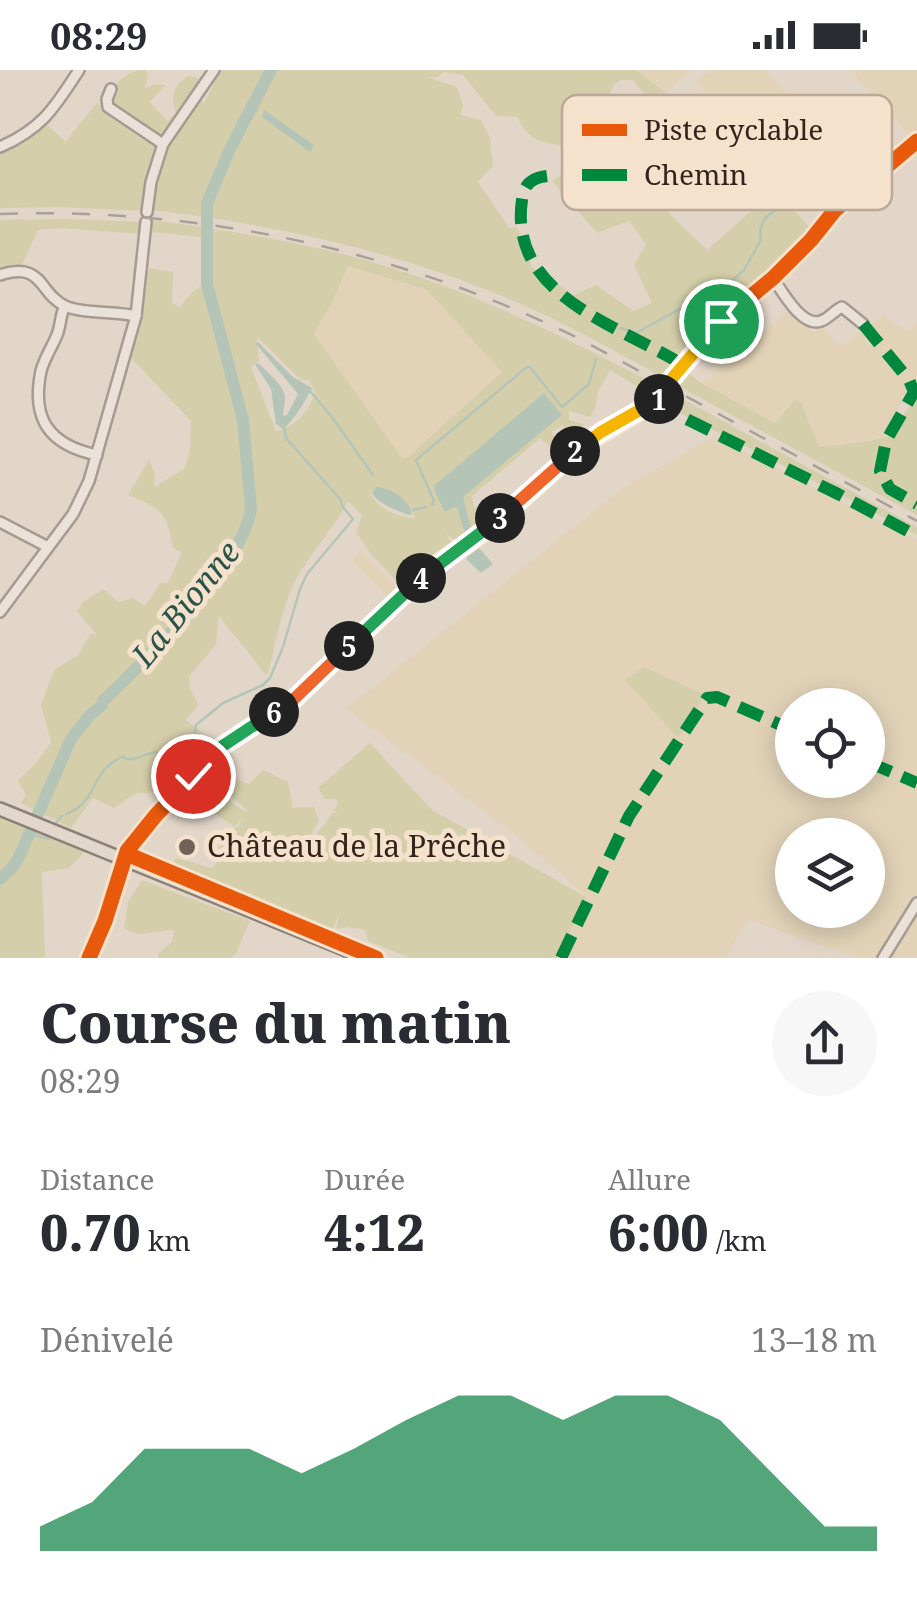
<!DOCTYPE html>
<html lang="fr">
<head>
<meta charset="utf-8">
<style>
  :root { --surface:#fff; --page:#f7f7f7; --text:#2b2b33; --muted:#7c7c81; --accent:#0b8043 }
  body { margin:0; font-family:"Noto Serif",serif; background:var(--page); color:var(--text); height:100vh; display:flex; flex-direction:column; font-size:38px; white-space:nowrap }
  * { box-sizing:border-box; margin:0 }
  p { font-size:32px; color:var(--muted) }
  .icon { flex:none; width:55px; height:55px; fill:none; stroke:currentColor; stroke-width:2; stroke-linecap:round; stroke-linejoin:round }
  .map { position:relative; height:888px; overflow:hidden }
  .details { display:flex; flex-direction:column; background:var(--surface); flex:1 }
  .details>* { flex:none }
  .fabs { position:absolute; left:775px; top:618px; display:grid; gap:20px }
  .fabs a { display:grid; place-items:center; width:110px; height:110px; border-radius:50%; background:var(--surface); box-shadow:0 5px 25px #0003; font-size:50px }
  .pin { position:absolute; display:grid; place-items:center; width:85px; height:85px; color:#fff; margin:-42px; border:5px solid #fff; border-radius:50%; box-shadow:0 2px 10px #0007 }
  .km { position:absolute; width:50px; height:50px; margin:-25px; border-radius:50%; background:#222; color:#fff; font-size:28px; line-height:50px; text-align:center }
  .round { display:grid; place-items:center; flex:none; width:105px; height:105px; border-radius:52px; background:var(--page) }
  .headline { display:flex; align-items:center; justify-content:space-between; height:170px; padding:0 40px }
  h1 { font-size:55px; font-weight:800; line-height:75px }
  .stats { display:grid; grid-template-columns:repeat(3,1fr); gap:15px; height:170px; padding:10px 40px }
  .stats div { display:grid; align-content:center }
  .stats b { font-size:50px; font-weight:800 }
  .stats small { font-size:28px; font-weight:400 }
  .stats p { font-size:28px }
  .chart { height:280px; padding:20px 40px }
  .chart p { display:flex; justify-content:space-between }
  .chart svg { width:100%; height:180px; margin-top:10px; fill:var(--accent); opacity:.7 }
  .status { display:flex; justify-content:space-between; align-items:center; height:70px; padding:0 50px; background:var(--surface); direction:ltr }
  .status svg { height:28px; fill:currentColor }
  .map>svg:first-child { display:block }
</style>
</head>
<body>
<div class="status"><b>08:29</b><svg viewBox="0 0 49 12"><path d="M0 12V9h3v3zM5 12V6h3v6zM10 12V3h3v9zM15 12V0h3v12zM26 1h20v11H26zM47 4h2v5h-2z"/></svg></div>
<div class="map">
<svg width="917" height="888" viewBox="0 0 917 888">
  <rect width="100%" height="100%" fill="#e2d6c8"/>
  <g fill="#e2d3b8" fill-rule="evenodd">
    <polygon points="636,0 693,0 666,22"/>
    <polygon points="711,0 765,0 826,68 781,107 695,12"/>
    <polygon points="850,0 917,0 917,63 911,67"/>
    <polygon points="347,196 427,220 502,302 407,388 402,388 314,264 333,230"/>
    <polygon points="792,238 814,262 821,256 840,276 884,245 907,262 917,252 917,318 909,322 883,368 818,377 793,331 775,353 701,313"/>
    <path d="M714 366 917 470V888H859L749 850 725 888H557L586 826 514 764 346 639 623 418ZM792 635H868V710H792ZM792 765H868V840H792Z"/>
    <polygon points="361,480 398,519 389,528 351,490"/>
  </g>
  <g fill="#d5ceaa" fill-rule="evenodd">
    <path d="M140 0H145L148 6 145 18 156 14 166 15 150 32 167 51 176 43C171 26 173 16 188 6L198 8 203 35 221 0H636L670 26 654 37 633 10H621L613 16 608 28 594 49 563 76C537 71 530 71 517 47L496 46 463 5 445 2 436 8 427 7 457 17 463 36 460 45 481 50 490 68 493 96 478 112 509 158 517 157 532 197 574 225 596 215 633 241 652 233 634 195 646 174 629 151 597 163 552 111 601 77 707 180 775 120 811 159 767 206 716 242 663 307C607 277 551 245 492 222 383 178 268 154 152 140L154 112 169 72 111 36 109 29C116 12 122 5 140 0Z"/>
    <path d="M97 33 155 72 158 80 144 141 58 137 0 138V83L21 73 36 63 35 59 45 53 66 72C76 57 86 47 97 33Z"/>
    <polygon points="64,149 143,152 141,164 60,158 38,160 21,197 0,200 0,150"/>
    <path d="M152 150C225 160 298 171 369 191 470 220 565 267 657 315L652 325 610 300 598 322 595 338 590 347 569 341V350L584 354 575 367 569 368 563 355 551 362 557 370 549 376 540 368 472 426 480 462 459 474 445 463 454 477 403 518 370 483 356 462 362 446 348 431C332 463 304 488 290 523 279 548 275 579 267 606L219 546 216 574 189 607 190 618 198 635 186 650 204 664 176 704 150 723H136L114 738 93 728 71 758 21 733 26 725 18 710 36 693 51 672 41 635 54 600 78 585 91 563 97 565 77 541 83 532 103 519 119 532 133 528 145 536 160 513H168L182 482 173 478C166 442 163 439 128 425L149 390 155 404 154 417 184 399 190 382 191 351 131 288 149 198 173 202 172 233 180 237 191 223 204 214 215 215 208 205V173H211L201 167 152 162ZM348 196 427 220 502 302 407 388H402L314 264 333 230ZM257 267 301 310H309L315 322C310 341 294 358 276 361L251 297 259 291ZM373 420C397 424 405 424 415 448 400 449 377 438 371 424Z"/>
    <polygon points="683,299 701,313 775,353 794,331 801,332 819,377 869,371 890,366 917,324 917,445 673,313"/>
    <polygon points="668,321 917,457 917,465 818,413 660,333"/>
    <polygon points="644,597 705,625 678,668 625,610"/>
    <polygon points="370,673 432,740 586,827 557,888 410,888 368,871 365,860 349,857 336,859 340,843 330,864 170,798 176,788 212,798 221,787 220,771 228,760 238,757 244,746 235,757 199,733 210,718 246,742 247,740 216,713 226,706 249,714 263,700 288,712 293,738 314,737 319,751 306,772 309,775 333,742 338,745 334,740 338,734 336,729 325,729 318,718"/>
    <polygon points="0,746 86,781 69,798 42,802 45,888 0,888"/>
    <polygon points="142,810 250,851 236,883 231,888 158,888 158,884 172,872 174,860 139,864 124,859 128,832"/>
  </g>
  <g fill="#b4c5b8">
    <polygon points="264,40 314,75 310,82 262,47"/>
    <path d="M258 272 293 307 312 318C304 333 295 349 283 359L276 354 271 319 255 294 257 293 260 295C269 304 285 316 285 329 285 335 283 340 283 346L287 345 298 324 256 274Z"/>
    <polygon points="544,323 562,345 463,427 474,472 493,494 481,503 466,489 473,478 467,469 457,438 455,437 445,442 435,422 434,416"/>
    <path d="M376 417C390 417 409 429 412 444L409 445C397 440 377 434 372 423Z"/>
  </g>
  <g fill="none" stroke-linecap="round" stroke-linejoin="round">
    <g stroke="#b4c5b8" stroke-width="2.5">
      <path d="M620 258 636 263 733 210 744 200 761 170C756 147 776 138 794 134"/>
      <polyline points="310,321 332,347 373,405"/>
      <polyline points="432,435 434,431 416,390 527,297 530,297 562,337 589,314 596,289"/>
      <polyline points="413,440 426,437"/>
      <path d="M66 744C97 732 91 705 116 690 130 682 117 690 132 689 138 688 149 683 156 682L174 696 194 669 196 655 223 633 263 615 270 608 283 577 300 519 307 504 353 449 342 436 341 430 286 368 284 356"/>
      <polyline points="55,754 62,746"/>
      <polyline points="30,764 49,769"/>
    </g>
    <path stroke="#b4c5b8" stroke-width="12" d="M0 809 12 798 19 787 71 669 90 645 102 635 103 631C145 591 244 494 251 438L243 350 207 214V133L231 77 271 0"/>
    <defs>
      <g id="minor">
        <polyline points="111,19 107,29 108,37 163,74"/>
        <path d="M0 77C43 58 55 37 79 0"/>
        <polyline points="147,142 151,112 163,74 214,0"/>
        <path d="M0 205C44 191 38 223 65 236 82 244 116 241 136 246"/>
        <path d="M773 208C782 221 802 258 821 251 828 249 835 240 842 237L863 254"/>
        <path d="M65 236C60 245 61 255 57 265 52 277 44 289 41 301 31 349 49 375 97 385"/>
        <polyline points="0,452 48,477"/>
        <polyline points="0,542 73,444 89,411 136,246 146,152"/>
        <polyline points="89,888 105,851 127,781 156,745 221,677 293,630 432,498 487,460 581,376 657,331 669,312 721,251 773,208 811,170 835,140 917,71"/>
        <polyline points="883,888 917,833"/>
      </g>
      <polyline id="major" points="0,739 366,888"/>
    </defs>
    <use href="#minor" stroke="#a69b92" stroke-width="14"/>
    <use href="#major" stroke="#8c8178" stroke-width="16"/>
    <use href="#minor" stroke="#eae2d9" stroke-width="9"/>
    <use href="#major" stroke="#e1d7cb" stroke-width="11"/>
    <path stroke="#a8a19a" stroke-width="2.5" stroke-dasharray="18 18" stroke-linecap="butt" d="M0 144C202 137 397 180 578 268L917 451"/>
    <g stroke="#00873e" stroke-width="12" stroke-dasharray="25 12" stroke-linecap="butt">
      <path d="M547 106C531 108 524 114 522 130 508 226 619 255 683 295"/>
      <polyline points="863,254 909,310 914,322 886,371 880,401 890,419 917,434"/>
      <polyline points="654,333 838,424 917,466"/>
      <polyline points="868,692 917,713"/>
      <polyline points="561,888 629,746 707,628 717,627 792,660"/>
    </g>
    <defs>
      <g id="cycleway">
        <polyline points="134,787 376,888"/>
        <polyline points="89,888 105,851 127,781 156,745 221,677 293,630 432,498 487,460 581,376 657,331 669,312 721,251 773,208 811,170 835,140 917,71"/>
      </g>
    </defs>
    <use href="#cycleway" stroke="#f4e2cc" stroke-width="21"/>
    <use href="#cycleway" stroke="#e8590c" stroke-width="15"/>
  </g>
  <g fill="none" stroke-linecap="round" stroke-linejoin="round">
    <defs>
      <polyline id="split-1" points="659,329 669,312 721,251"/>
      <polyline id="split-2" points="575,381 601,362 659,329"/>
      <polyline id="split-3" points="500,448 575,381"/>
      <polyline id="split-4" points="421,508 500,448"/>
      <polyline id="split-5" points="349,576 421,508"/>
      <polyline id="split-6" points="274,642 293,630 349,576"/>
      <polyline id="split-7" points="193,706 221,677 274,642"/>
    </defs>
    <use href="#split-1" stroke="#fff" stroke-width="20"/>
    <use href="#split-2" stroke="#fff" stroke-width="20"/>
    <use href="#split-3" stroke="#fff" stroke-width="20"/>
    <use href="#split-4" stroke="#fff" stroke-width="20"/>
    <use href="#split-5" stroke="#fff" stroke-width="20"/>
    <use href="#split-6" stroke="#fff" stroke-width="20"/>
    <use href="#split-7" stroke="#fff" stroke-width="20"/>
    <use href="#split-1" stroke="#f5b400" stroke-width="12"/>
    <use href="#split-2" stroke="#f5b400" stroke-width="12"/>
    <use href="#split-3" stroke="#f0652b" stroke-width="12"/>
    <use href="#split-4" stroke="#22a559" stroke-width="12"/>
    <use href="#split-5" stroke="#22a559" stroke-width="12"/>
    <use href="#split-6" stroke="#f0652b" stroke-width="12"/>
    <use href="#split-7" stroke="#22a559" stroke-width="12"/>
  </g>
  <circle fill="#706258" stroke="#f4e2cc" stroke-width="4" cx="187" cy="777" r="10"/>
  <g text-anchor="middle" stroke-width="10" stroke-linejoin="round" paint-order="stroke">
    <g font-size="30" fill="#33231b" stroke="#f4e2cc" text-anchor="start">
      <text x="207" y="787">Château de la Prêche</text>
    </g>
    <g font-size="32" font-style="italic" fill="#2a534a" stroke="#f4e2cc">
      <text transform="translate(186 534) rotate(-51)" y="11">La Bionne</text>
    </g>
  </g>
  <rect x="562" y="25" width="330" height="115" rx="15" fill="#f4e2cc" stroke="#baa997" stroke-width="2.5"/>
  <rect x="582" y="54" width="45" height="12" fill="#e8590c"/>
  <rect x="582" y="99" width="45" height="12" fill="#00873e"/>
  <g font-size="28" fill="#33231b">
    <text x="644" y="70">Piste cyclable</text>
    <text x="644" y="115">Chemin</text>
  </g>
</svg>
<div class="fabs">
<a><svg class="icon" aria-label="locate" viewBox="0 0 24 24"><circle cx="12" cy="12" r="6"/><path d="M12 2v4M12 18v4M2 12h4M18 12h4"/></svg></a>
<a><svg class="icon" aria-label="layers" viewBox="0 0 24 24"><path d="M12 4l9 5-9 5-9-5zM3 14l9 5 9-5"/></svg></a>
</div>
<div class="pin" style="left:721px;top:251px;background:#1e9e55"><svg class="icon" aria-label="arrive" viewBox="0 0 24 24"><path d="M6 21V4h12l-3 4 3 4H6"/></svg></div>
<div class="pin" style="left:193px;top:706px;background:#d93025"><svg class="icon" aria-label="check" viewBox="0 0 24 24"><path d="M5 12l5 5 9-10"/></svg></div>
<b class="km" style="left:659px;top:329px">1</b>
<b class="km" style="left:575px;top:381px">2</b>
<b class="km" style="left:500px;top:448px">3</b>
<b class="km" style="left:421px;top:508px">4</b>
<b class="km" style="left:349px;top:576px">5</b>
<b class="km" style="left:274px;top:642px">6</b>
</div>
<section class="details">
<div class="headline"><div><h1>Course du matin</h1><p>08:29</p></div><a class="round"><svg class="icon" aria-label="share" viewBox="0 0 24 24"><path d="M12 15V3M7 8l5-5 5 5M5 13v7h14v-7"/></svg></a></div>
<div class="stats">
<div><p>Distance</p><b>0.70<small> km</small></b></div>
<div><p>Durée</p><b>4:12</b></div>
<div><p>Allure</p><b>6:00<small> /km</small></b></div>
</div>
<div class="chart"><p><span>Dénivelé</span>13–18 m</p>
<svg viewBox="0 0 160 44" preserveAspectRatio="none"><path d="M0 44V38L10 32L20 19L30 19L40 19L50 25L60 19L70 12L80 6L90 6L100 12L110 6L120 6L130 12L140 25L150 38L160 38V44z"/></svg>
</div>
</section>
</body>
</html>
